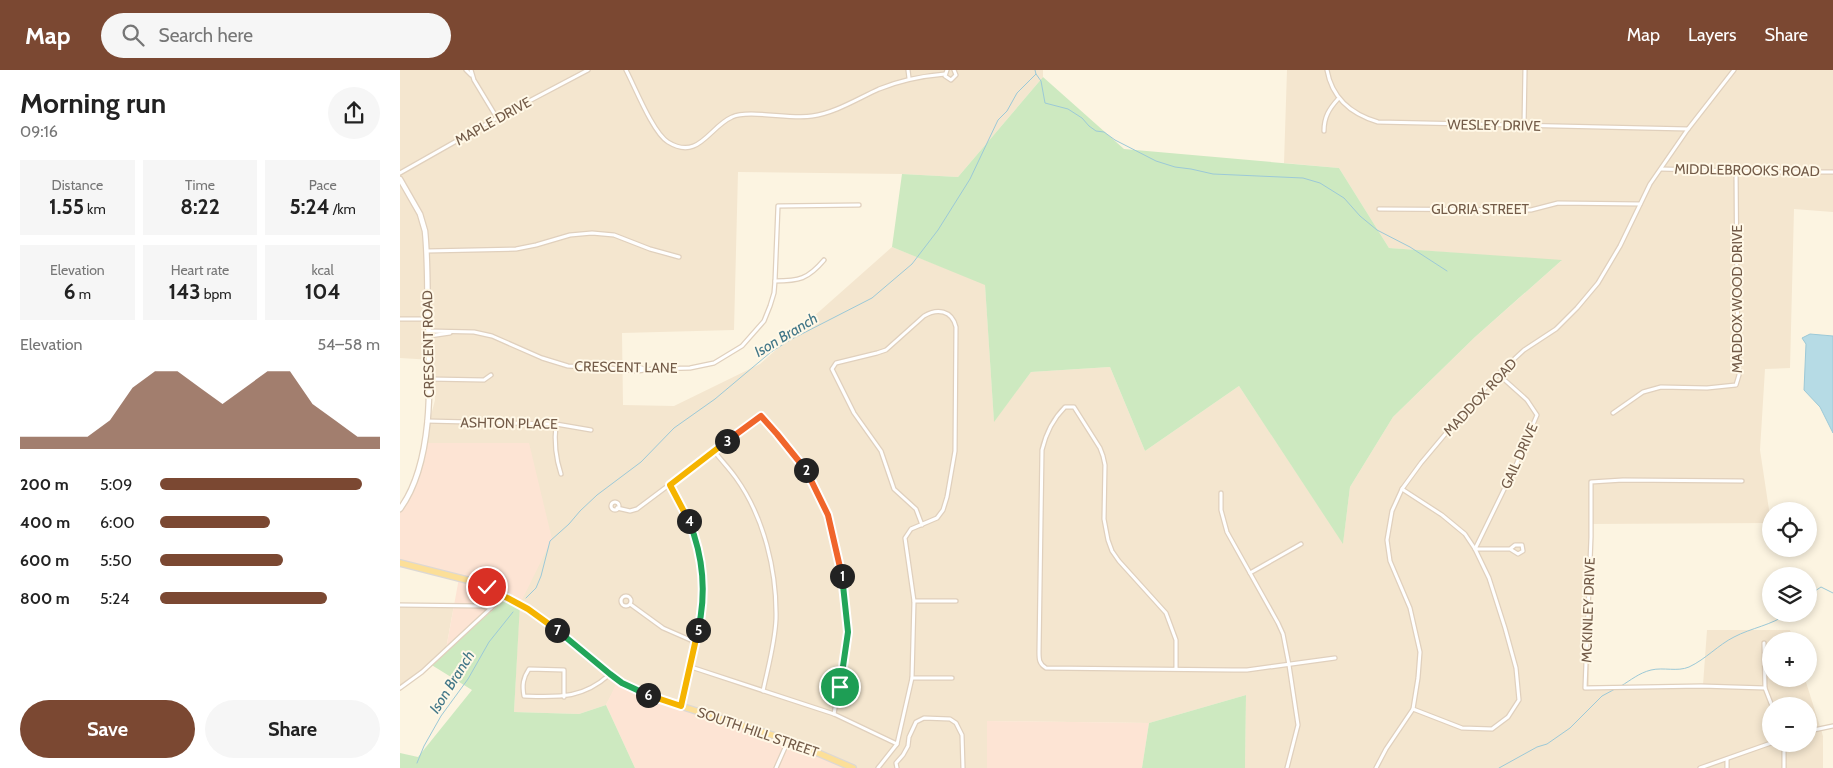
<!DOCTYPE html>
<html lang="en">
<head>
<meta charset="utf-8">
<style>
  :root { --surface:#fff; --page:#f6f6f6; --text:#222; --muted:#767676; --accent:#7b4832 }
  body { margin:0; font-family:Cabin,sans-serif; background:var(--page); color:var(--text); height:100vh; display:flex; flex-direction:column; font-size:19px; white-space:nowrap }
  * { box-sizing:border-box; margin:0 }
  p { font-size:16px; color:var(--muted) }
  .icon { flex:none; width:28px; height:28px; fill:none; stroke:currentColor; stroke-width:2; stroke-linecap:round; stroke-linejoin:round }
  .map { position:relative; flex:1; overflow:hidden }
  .drawer { display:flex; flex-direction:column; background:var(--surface); width:400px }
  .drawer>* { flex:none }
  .buttons { position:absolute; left:1362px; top:432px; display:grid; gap:10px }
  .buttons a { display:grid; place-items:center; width:55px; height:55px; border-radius:50%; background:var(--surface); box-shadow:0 2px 8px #0003; font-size:25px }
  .pin { position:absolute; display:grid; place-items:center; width:42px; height:42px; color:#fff; margin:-21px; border:2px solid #fff; border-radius:50%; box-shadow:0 1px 5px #0007 }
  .km { position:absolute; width:25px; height:25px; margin:-12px; border-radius:50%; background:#222; color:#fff; font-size:14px; line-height:25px; text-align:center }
  .round { display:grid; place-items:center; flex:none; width:52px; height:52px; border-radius:26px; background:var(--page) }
  .summary { display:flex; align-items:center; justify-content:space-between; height:85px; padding:0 20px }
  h1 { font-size:28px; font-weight:700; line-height:38px }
  .figures { display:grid; grid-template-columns:repeat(3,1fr); gap:8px; height:85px; padding:5px 20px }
  .figures div { display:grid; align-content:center; border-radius:0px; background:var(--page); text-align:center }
  .figures b { font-size:21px; font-weight:700 }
  .figures small { font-size:14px; font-weight:400 }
  .figures p { font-size:14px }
  .chart { height:140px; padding:10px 20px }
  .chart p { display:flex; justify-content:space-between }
  .chart svg { width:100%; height:90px; margin-top:5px; fill:var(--accent); opacity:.7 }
  .action { display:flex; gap:10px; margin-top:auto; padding:10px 20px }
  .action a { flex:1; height:58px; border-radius:30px; background:var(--accent); color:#fff; font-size:20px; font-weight:700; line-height:58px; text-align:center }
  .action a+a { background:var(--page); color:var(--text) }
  ul { padding:0 20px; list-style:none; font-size:16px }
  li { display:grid; grid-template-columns:80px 60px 1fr; align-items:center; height:38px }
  li i { height:12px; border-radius:6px; background:var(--accent) }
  header { display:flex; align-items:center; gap:30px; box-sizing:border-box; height:70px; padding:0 25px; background:var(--accent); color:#fff }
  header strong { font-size:24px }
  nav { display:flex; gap:28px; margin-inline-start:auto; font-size:18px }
  .search { width:350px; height:45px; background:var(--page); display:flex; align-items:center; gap:12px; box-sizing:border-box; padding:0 18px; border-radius:28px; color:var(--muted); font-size:19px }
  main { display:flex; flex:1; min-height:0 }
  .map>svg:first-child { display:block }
</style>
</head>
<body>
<header>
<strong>Map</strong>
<div class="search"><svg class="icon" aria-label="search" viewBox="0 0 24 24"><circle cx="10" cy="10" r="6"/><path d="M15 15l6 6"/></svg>Search here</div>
<nav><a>Map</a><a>Layers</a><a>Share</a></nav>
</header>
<main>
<section class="drawer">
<div class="summary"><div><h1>Morning run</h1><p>09:16</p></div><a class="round"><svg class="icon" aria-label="share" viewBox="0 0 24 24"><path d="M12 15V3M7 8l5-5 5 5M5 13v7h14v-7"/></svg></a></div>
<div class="figures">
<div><p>Distance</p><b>1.55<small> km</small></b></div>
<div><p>Time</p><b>8:22</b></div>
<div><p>Pace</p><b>5:24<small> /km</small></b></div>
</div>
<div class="figures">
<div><p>Elevation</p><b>6<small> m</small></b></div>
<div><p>Heart rate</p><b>143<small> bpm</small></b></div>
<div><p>kcal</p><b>104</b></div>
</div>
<div class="chart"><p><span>Elevation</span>54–58 m</p>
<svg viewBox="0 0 160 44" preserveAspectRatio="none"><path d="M0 44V38L10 38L20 38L30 38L40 30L50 14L60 6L70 6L80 14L90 22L100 14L110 6L120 6L130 22L140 30L150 38L160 38V44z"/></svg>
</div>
<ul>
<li><b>200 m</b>5:09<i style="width:92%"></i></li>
<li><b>400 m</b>6:00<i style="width:50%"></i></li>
<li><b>600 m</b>5:50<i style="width:56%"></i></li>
<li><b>800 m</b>5:24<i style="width:76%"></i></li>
</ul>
<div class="action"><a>Save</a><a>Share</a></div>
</section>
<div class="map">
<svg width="1433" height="698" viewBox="0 0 1433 698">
  <rect width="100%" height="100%" fill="#fcf4e1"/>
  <g fill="#f4e6cf" fill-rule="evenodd">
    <path d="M0 0H643V7L558 107 502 104 338 102 334 260 222 263 223 335 274 336 360 294 492 177 585 214 594 351 631 302 710 297 745 381 839 316 943 473 950 417 993 347 1075 267 1161 191 989 178 939 98 884 93 887 0H1433V142L1394 139 1390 298 1365 299 1360 380 1371 453 1190 454 1189 615H1303L1307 560H1390L1393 571H1371V609H1405L1423 666V698H845L846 625 749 653 587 651V698H449L238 622 219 610 206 635 179 644 114 642 128 373H24L35 330 33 290 0 288ZM1371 636H1409V674H1371Z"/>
    <polygon points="0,535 54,535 46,579 0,618"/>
  </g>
  <g fill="#fde4d4">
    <polygon points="24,373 129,373 152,469 120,534 46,579 59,508 0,493 0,436 13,412"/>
    <polygon points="218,610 238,622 383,670 449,698 235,698 206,635"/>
    <polygon points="587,651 749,653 742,698 587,698"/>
  </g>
  <g fill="#cde9c0">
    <polygon points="643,7 724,79 939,98 989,178 1162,190 1075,267 993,347 950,417 943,474 839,316 745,381 710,297 631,302 594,352 585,215 492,177 502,104 558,107"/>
    <polygon points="107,528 120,534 114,642 179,644 206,635 235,698 0,698 0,683 18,687 72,620 30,594"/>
    <polygon points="846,625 845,698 742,698 749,653"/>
  </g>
  <polygon fill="#b6dbe5" stroke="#9cc9d7" points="1410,264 1433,266 1433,363 1420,337 1404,320 1406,274 1402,268"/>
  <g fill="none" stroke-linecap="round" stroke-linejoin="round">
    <g stroke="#9cc9d7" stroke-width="1">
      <polyline points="636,4 641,11 645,33 668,39 682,48 689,56 696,61 704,62 715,70 756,91 775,97 791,99 813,104 903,108 920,113 944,128 960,146 977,160 1010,177 1047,201"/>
      <polyline points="1409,525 1421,517 1433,523"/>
      <polyline points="126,528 136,518 141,506 150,471 169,454 180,441 197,425 241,392 274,358 315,329 371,282 390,270 472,228 512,194 538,160 570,109 598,50 607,41 617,23 636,4 635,0"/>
      <path d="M1221 616C1231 610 1239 603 1251 600 1264 597 1277 602 1289 597 1306 589 1318 575 1334 567 1351 558 1372 555 1387 544"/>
      <polyline points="17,693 24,676 41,646 68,609 89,572 113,542"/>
      <polyline points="1099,698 1137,677 1147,674 1170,658 1202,626 1215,619"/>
    </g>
    <defs>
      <g id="minor">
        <polyline points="66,0 71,5"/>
        <polyline points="71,0 74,10 97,48"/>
        <path d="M226 0C235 17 253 63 268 72 299 91 309 57 332 47 349 39 391 50 412 46 435 43 457 29 479 19 501 10 522 6 545 4"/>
        <polyline points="508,0 509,8"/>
        <polyline points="547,0 545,6 551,10 556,5 554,0"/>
        <path d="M927 0C932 28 951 44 978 52L1288 59"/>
        <polyline points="1124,56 1125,0"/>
        <path d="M924 61C924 47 929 39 938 29"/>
        <polyline points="1261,99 1376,102 1433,102"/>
        <polyline points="0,103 97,48 188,0"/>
        <polyline points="979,139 1131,140 1158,133 1240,134"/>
        <polyline points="27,181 116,179 136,175 170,165 192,163 214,165 250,179 279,187"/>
        <path d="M375 211C399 211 408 209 424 190"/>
        <polyline points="0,249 28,249"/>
        <polyline points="28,261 74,262 92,266 142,288 168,296 208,298 237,301 253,299 290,298 314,293 342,276 364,251 370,236 374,223 375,211 378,136 459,135"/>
        <polyline points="29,266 50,263"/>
        <polyline points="226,299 236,296 244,299"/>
        <polyline points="1098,304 1127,330 1137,345 1116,395 1075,479 1110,479 1115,475 1122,475 1123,481 1118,484 1110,479"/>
        <polyline points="30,309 84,310 91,305"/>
        <polyline points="1213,343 1243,322 1261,317 1307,318 1336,315 1339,305 1337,226 1336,101"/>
        <polyline points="27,351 156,354 191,360"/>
        <path d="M156 354C154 372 155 386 161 404"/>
        <path d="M314 381C321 390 329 398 336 408 364 447 377 501 376 549 375 573 368 597 363 621"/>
        <polyline points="1342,411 1223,410 1191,412 1191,467 1185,618 1301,616 1365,618"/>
        <path d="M270 415C281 434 292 453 298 474 307 507 302 539 295 572 290 593 286 614 281 635"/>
        <polyline points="1002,419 1042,445 1065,464 1075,479 1089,508 1105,558 1116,598 1119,630 1108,647 1092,659 1062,658 1013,639"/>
        <polyline points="821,423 821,440 827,462 878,553 883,564 889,595 898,655 887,698"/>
        <circle cx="215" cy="436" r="4"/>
        <polyline points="217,438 230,441 237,439 361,346 377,364 406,400 429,445 442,509 448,563 434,644"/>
        <polyline points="850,503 901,474"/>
        <circle cx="226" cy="531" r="5"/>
        <polyline points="514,531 556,531"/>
        <polyline points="230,534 263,558 295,572"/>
        <polyline points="0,535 82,536 91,538"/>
        <polyline points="1364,573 1365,618 1372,636"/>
        <polyline points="291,597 434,644 497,674"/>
        <path d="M776 599V570L766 543 719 491 712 481 708 470 704 449 705 395 703 386 700 378 674 337H665C653 349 646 363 642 380L639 582C639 589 639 594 646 598L833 600H847L935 588"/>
        <polyline points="512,608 552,608"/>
        <polyline points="0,618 22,602 105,525"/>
        <path d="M164 627V600L129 599C123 608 122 615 124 626 159 627 182 629 209 605"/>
        <polyline points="1409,661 1433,656"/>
        <polyline points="1384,674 1384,698"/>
        <polyline points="376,698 388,671"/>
        <path d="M478 698 497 674 512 608 514 531 505 468 511 459 537 448 543 440 547 427 555 381 556 257C552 240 537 238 524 246L486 280 477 283 436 293 432 299 454 343 481 381 494 419 516 439 522 455"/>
        <polyline points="497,698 496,693 503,685 508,676 509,667 516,652 524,648 550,649 556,653 562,665 563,698"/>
        <polyline points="976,698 986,679 1013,639 1018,608 1020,582 1010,538 990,491 987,470 992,441 1002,419 1021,393 1068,337 1098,304 1124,280 1156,259 1177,238 1198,213 1220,176 1250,114 1288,59 1334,0"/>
        <polyline points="1300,698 1371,673"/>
        <polyline points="1327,698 1327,689"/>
      </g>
      <path id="tertiary" d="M0 109 20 144 25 161C28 191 27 220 28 249 30 306 35 391 0 439"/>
      <polyline id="primary" points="0,493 71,511 105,525 145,551 210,605 222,613 249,626 388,670 453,698"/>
    </defs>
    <use href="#minor" stroke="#e0d0bd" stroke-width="5.5"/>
    <use href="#tertiary" stroke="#e0d0bd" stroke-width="7"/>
    <use href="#primary" stroke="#ddd8d3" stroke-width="8"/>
    <use href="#minor" stroke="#fff" stroke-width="3"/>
    <use href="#tertiary" stroke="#fff" stroke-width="4.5"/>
    <use href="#primary" stroke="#fcdf98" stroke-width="5.5"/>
  </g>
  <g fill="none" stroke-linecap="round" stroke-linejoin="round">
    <defs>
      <polyline id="split-1" points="440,617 448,562 442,506"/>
      <polyline id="split-2" points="406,400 428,445 442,506"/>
      <polyline id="split-3" points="327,371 361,346 377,364 406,400"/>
      <polyline id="split-4" points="289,451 270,415 327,371"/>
      <path id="split-5" d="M289 451C303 486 307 522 298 560"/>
      <polyline id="split-6" points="248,625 281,636 298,560"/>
      <polyline id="split-7" points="157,560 210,604 222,613 248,625"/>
      <polyline id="split-8" points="87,517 128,539 157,560"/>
    </defs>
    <use href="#split-1" stroke="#fff" stroke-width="10"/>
    <use href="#split-2" stroke="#fff" stroke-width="10"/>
    <use href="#split-3" stroke="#fff" stroke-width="10"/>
    <use href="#split-4" stroke="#fff" stroke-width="10"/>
    <use href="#split-5" stroke="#fff" stroke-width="10"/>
    <use href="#split-6" stroke="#fff" stroke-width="10"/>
    <use href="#split-7" stroke="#fff" stroke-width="10"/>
    <use href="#split-8" stroke="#fff" stroke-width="10"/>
    <use href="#split-1" stroke="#22a559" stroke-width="6"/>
    <use href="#split-2" stroke="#f0652b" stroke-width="6"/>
    <use href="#split-3" stroke="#f0652b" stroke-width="6"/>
    <use href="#split-4" stroke="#f5b400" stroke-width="6"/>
    <use href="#split-5" stroke="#22a559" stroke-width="6"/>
    <use href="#split-6" stroke="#f5b400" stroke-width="6"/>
    <use href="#split-7" stroke="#22a559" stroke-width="6"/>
    <use href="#split-8" stroke="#f5b400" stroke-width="6"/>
  </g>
  <g text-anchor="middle" stroke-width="4" stroke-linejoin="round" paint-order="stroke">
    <g font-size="14" fill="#735b48" stroke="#fff8e7">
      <text transform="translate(93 51) rotate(-29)" y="5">MAPLE DRIVE</text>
      <text transform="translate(1094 55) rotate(1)" y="5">WESLEY DRIVE</text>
      <text transform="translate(1347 100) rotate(1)" y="5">MIDDLEBROOKS ROAD</text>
      <text x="1080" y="144">GLORIA STREET</text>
      <text transform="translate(1337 229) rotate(-90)" y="5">MADDOX WOOD DRIVE</text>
      <text transform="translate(28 274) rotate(-91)" y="5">CRESCENT ROAD</text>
      <text transform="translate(226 297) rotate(1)" y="5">CRESCENT LANE</text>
      <text transform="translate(1080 327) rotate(-47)" y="5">MADDOX ROAD</text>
      <text transform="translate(109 353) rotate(1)" y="5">ASHTON PLACE</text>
      <text transform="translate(1119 386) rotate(-66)" y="5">GAIL DRIVE</text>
      <text transform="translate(1188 540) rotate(-88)" y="5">MCKINLEY DRIVE</text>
      <text transform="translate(358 662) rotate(19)" y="5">SOUTH HILL STREET</text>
    </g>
    <g font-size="15" font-style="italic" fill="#417687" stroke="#fff8e7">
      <text transform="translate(386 265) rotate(-31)" y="5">Ison Branch</text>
      <text transform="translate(52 612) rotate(-58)" y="5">Ison Branch</text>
    </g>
  </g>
</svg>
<div class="buttons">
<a><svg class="icon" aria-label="locate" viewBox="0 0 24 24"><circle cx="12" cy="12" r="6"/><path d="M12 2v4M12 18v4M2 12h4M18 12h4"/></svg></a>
<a><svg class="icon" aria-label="layers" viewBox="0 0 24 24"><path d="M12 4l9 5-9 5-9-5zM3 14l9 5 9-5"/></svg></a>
<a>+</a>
<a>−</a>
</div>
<div class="pin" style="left:440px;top:617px;background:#1e9e55"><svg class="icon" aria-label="arrive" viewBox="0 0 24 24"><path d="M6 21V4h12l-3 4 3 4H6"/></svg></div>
<div class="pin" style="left:87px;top:517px;background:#d93025"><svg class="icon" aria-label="check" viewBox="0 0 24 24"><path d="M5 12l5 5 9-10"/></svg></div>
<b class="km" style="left:442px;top:506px">1</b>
<b class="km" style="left:406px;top:400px">2</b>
<b class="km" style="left:327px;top:371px">3</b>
<b class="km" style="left:289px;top:451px">4</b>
<b class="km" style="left:298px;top:560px">5</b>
<b class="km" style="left:248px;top:625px">6</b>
<b class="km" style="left:157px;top:560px">7</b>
</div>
</main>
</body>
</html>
